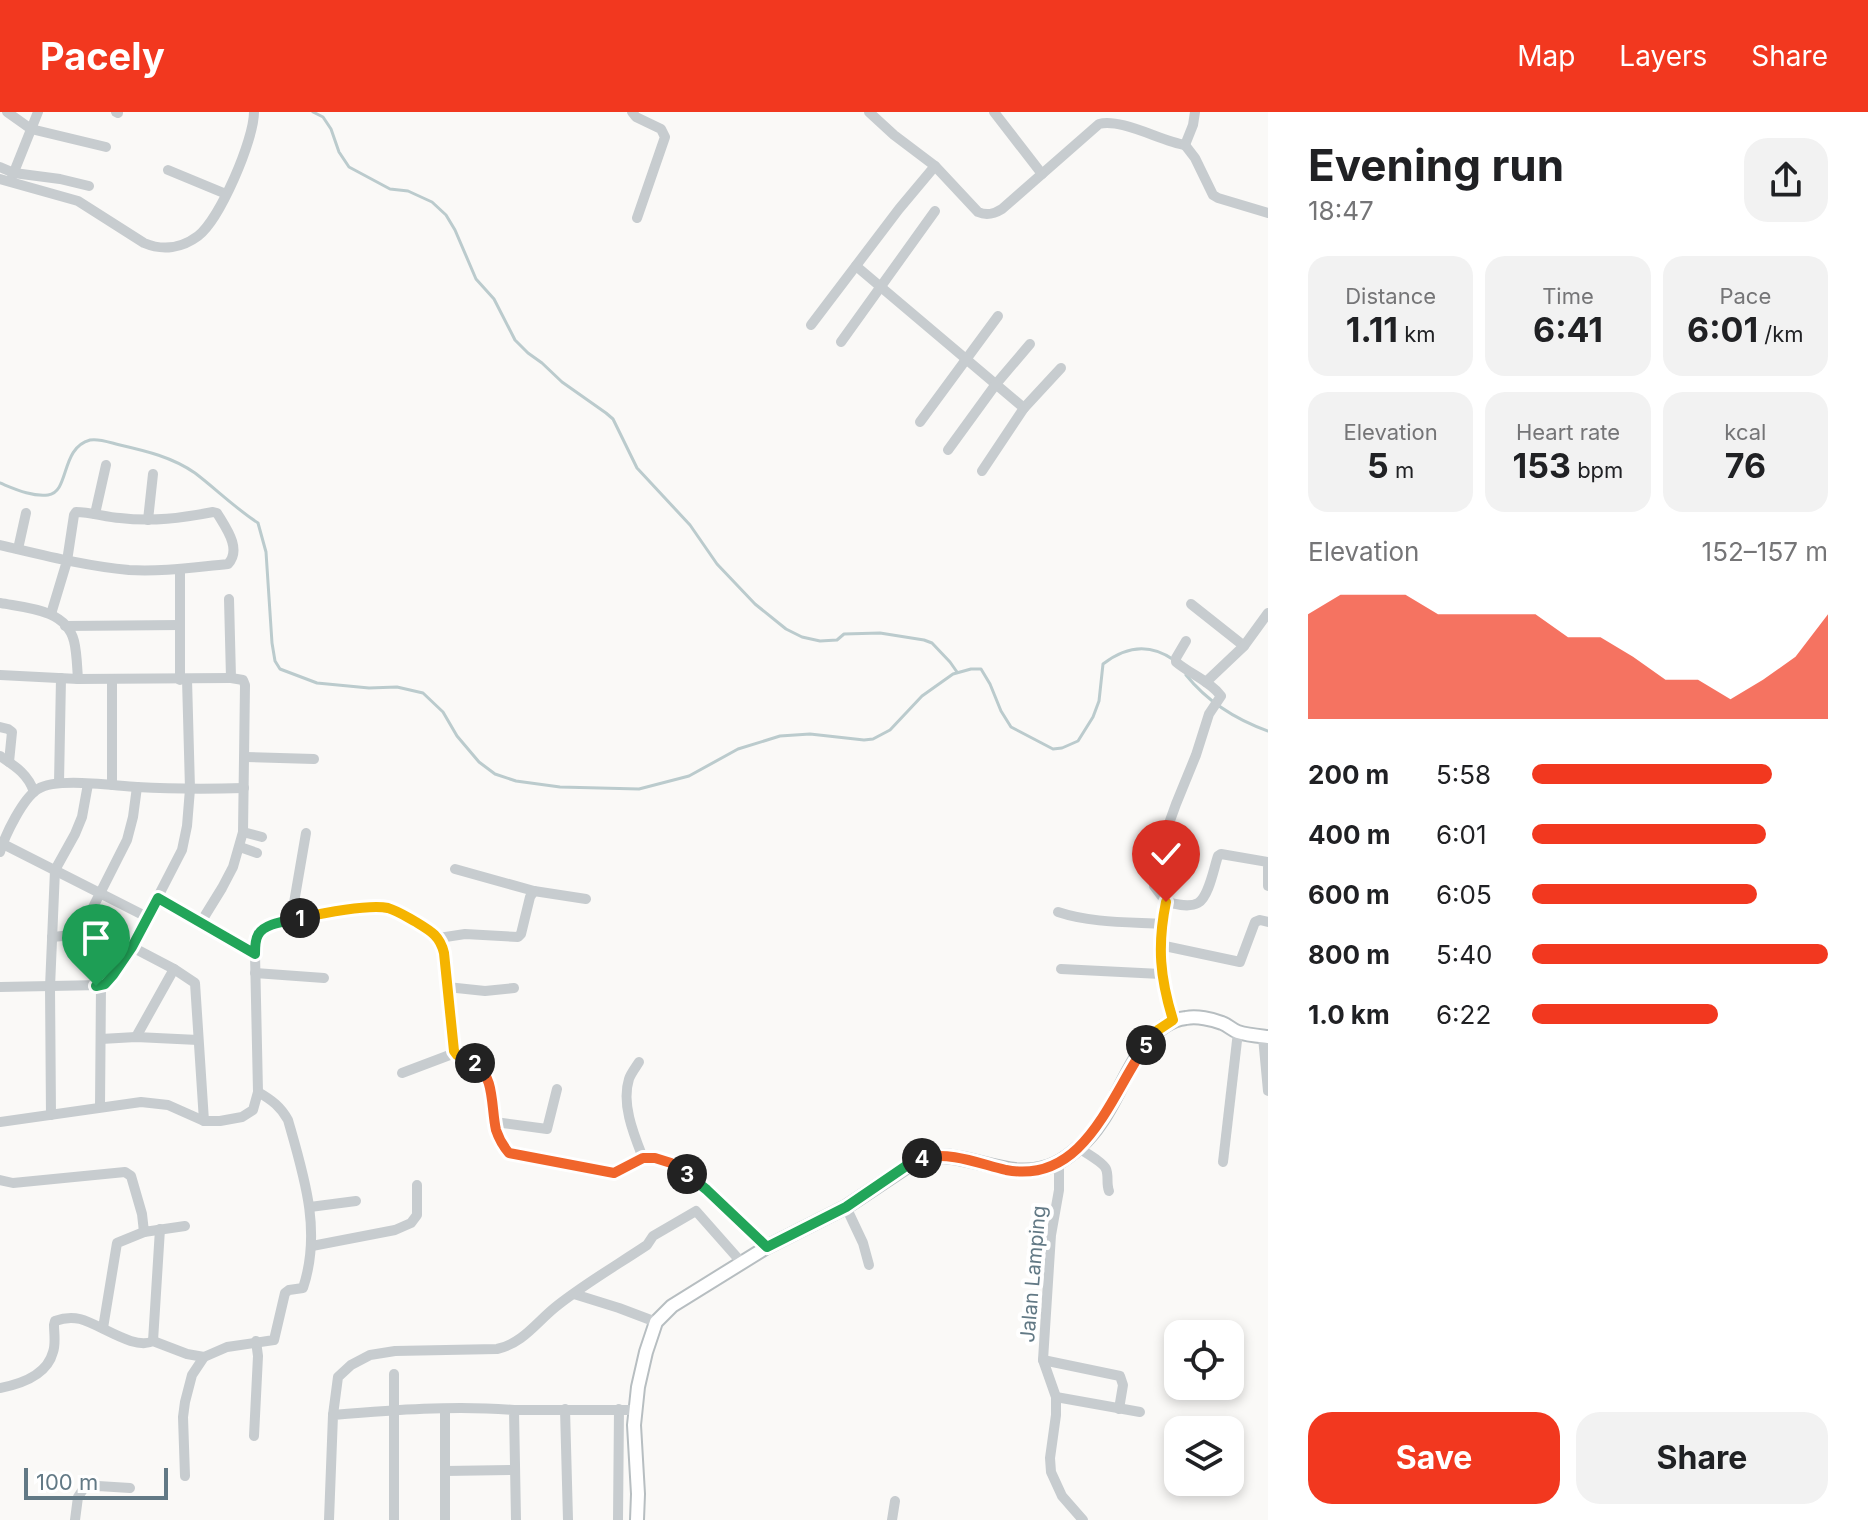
<!DOCTYPE html>
<html lang="en">
<head>
<meta charset="utf-8">
<style>
  :root { --surface:#fff; --page:#f2f2f2; --text:#202124; --muted:#757577; --accent:#f2381f }
  body { margin:0; font-family:Inter,sans-serif; background:var(--page); color:var(--text); height:100vh; display:flex; flex-direction:column; font-size:30px; white-space:nowrap }
  * { box-sizing:border-box; margin:0 }
  p { font-size:26px; color:var(--muted) }
  .icon { flex:none; width:44px; height:44px; fill:none; stroke:currentColor; stroke-width:2; stroke-linecap:round; stroke-linejoin:round }
  .map { position:relative; flex:1; overflow:hidden }
  .drawer { display:flex; flex-direction:column; background:var(--surface); width:600px }
  .drawer>* { flex:none }
  .buttons { position:absolute; left:1164px; top:1208px; display:grid; gap:16px }
  .buttons a { display:grid; place-items:center; width:80px; height:80px; border-radius:16px; background:var(--surface); box-shadow:0 4px 12px #0003; font-size:40px }
  .scale { position:absolute; left:24px; bottom:20px; width:144px; box-sizing:border-box; padding-left:8px; border:4px solid #627985; border-top:0; font-size:22px; line-height:28px; white-space:nowrap; color:#627985; -webkit-text-stroke:6px #fff; paint-order:stroke }
  .pin { position:absolute; display:grid; place-items:center; width:68px; height:68px; color:#fff; margin:-82px -34px; border-radius:50% 50% 50% 0; rotate:-45deg; box-shadow:0 0 8px #0007 }
  .pin .icon { rotate:45deg }
  .km { position:absolute; width:40px; height:40px; margin:-20px; border-radius:50%; background:#222; color:#fff; font-size:22px; line-height:40px; text-align:center }
  .round { display:grid; place-items:center; flex:none; width:84px; height:84px; border-radius:24px; background:var(--page) }
  .headline { display:flex; align-items:center; justify-content:space-between; height:136px; padding:0 40px }
  h1 { font-size:44px; font-weight:700; line-height:60px }
  .figures { display:grid; grid-template-columns:repeat(3,1fr); gap:12px; height:136px; padding:8px 40px }
  .figures div { display:grid; align-content:center; border-radius:20px; background:var(--page); text-align:center }
  .figures b { font-size:34px; font-weight:700 }
  .figures small { font-size:22px; font-weight:400 }
  .figures p { font-size:22px }
  .chart { height:224px; padding:16px 40px }
  .chart p { display:flex; justify-content:space-between }
  .chart svg { width:100%; height:144px; margin-top:8px; fill:var(--accent); opacity:.7 }
  .primary-button { display:flex; gap:16px; margin-top:auto; padding:16px 40px }
  .primary-button a { flex:1; height:92px; border-radius:24px; background:var(--accent); color:#fff; font-size:32px; font-weight:700; line-height:92px; text-align:center }
  .primary-button a+a { background:var(--page); color:var(--text) }
  ul { padding:0 40px; list-style:none; font-size:26px }
  li { display:grid; grid-template-columns:128px 96px 1fr; align-items:center; height:60px }
  li i { height:20px; border-radius:10px; background:var(--accent) }
  header { display:flex; align-items:center; gap:48px; box-sizing:border-box; height:112px; padding:0 40px; background:var(--accent); color:#fff }
  header strong { font-size:38px }
  nav { display:flex; gap:44px; margin-inline-start:auto; font-size:28px }
  main { display:flex; flex:1; min-height:0 }
  .map>svg:first-child { display:block }
</style>
</head>
<body>
<header>
<strong>Pacely</strong>
<nav><a>Map</a><a>Layers</a><a>Share</a></nav>
</header>
<main>
<div class="map">
<svg width="1268" height="1408" viewBox="0 0 1268 1408">
  <rect width="100%" height="100%" fill="#faf9f7"/>
  <g fill="none" stroke-linecap="round" stroke-linejoin="round">
    <g stroke="#bbcbcd" stroke-width="3">
      <polyline points="313,0 323,5 331,17 339,40 349,55 390,77 408,79 432,90 446,103 455,118 476,167 494,187 515,228 528,241 542,251 562,270 606,301 613,307 637,356 690,413 717,452 755,492 786,517 802,525 820,529 837,528 844,522 880,521 924,528 932,531 950,550 957,560"/>
      <path d="M0 371C15 377 32 385 48 383 70 380 60 336 90 328 99 326 111 331 120 333 146 339 172 345 195 361 216 377 235 396 258 411L266 440 272 531 275 549 280 557 317 571 369 576 397 575 423 581 443 600 457 624 479 650 495 662 516 669 560 675 639 677 689 664 738 637 780 624 810 622 864 628 873 627 890 618 922 584 953 562 971 557H981L990 572 1001 599 1011 615 1053 637 1062 636 1078 629 1093 605 1099 589 1103 552C1126 534 1150 531 1174 548"/>
      <path d="M1186 563C1207 589 1237 608 1268 619"/>
    </g>
    <defs>
      <path id="major" d="M637 1408 638 1382 634 1313 638 1275 646 1240 656 1210 672 1194 767 1135 846 1095 918 1047C964 1033 1009 1074 1055 1052 1072 1044 1090 1026 1100 1011 1124 979 1140 911 1186 906 1197 904 1212 907 1222 911 1228 913 1232 918 1238 920 1247 923 1259 924 1268 925"/>
    </defs>
    <use href="#major" stroke="#b7bec1" stroke-width="16"/>
    <g stroke="#c7cccf" stroke-width="10">
      <polyline points="7,0 31,17 106,35"/>
      <polyline points="116,0 118,1"/>
      <polyline points="632,0 636,5 661,17 665,25 637,106"/>
      <path d="M869 0 894 23 935 54 978 100C987 104 994 102 1002 97L1099 12C1121 6 1161 29 1185 33L1193 13 1195 0"/>
      <polyline points="994,0 1042,62"/>
      <polyline points="1185,33 1195,46 1213,83 1218,86 1268,101"/>
      <polyline points="0,55 14,61 60,67 89,74"/>
      <polyline points="168,58 226,82"/>
      <polyline points="12,65 38,0"/>
      <path d="M0 67 78 89 144 131C163 139 182 136 198 124 220 107 254 28 254 0"/>
      <polyline points="856,154 1024,296 982,359"/>
      <polyline points="811,213 899,97 935,54"/>
      <polyline points="841,230 935,99"/>
      <polyline points="1024,296 1061,256"/>
      <polyline points="920,310 998,204"/>
      <polyline points="948,338 996,272 1030,232"/>
      <polyline points="95,402 106,353"/>
      <polyline points="148,408 153,362"/>
      <path d="M0 433C43 443 85 454 129 458 162 460 195 455 228 452 242 437 226 416 217 401L213 400C182 406 152 410 120 406 105 405 91 400 76 400L74 403 67 449 51 502"/>
      <polyline points="18,437 26,401"/>
      <path d="M0 491C26 496 66 497 74 529 77 541 77 555 78 567"/>
      <polyline points="1191,492 1244,534"/>
      <polyline points="65,514 180,513"/>
      <path d="M1186 529 1176 546V550C1190 562 1210 569 1221 584L1209 602 1196 643 1176 692 1158 742 1154 774 1166 790C1175 792 1189 796 1198 791 1209 785 1214 755 1218 744L1221 742 1268 750"/>
      <polyline points="0,563 78,567 231,566"/>
      <polyline points="112,567 112,673"/>
      <polyline points="180,568 180,457"/>
      <polyline points="1206,570 1244,534 1268,501"/>
      <polyline points="0,615 8,617 12,620 9,650"/>
      <path d="M0 644C15 654 28 662 34 680"/>
      <polyline points="245,645 314,647"/>
      <polyline points="59,671 61,566"/>
      <polyline points="243,720 262,725"/>
      <polyline points="3,732 147,805"/>
      <polyline points="240,735 257,741"/>
      <path d="M0 740C5 723 23 686 38 677 57 665 114 674 137 675 173 677 209 677 244 676"/>
      <polyline points="1268,755 1268,774"/>
      <polyline points="455,757 534,779 586,787"/>
      <path d="M1166 790C1157 835 1160 865 1173 908"/>
      <path d="M1058 800C1091 811 1128 810 1163 812"/>
      <polyline points="291,808 306,721"/>
      <polyline points="201,810 222,776 233,755 243,720 245,573 243,568 231,566 229,487"/>
      <polyline points="52,825 73,823 84,813 127,728 133,705 137,675"/>
      <polyline points="439,826 465,822 518,825 521,822 530,785 534,779"/>
      <polyline points="1160,833 1240,850 1255,810 1260,808 1268,810"/>
      <polyline points="132,835 174,857 195,871 204,1009"/>
      <path d="M255 842C255 834 255 824 261 819 275 807 364 793 384 796 397 797 424 812 434 821 439 825 441 831 444 837L455 941 478 952 486 962 496 1017 503 1033 509 1041 614 1061 643 1046 666 1048 707 1078 767 1135"/>
      <polyline points="1061,857 1161,862"/>
      <polyline points="255,861 324,866"/>
      <polyline points="0,875 101,873 109,869 132,835 182,738 187,714 190,677 187,567"/>
      <polyline points="447,875 485,879 514,876"/>
      <polyline points="136,925 174,857"/>
      <polyline points="1263,925 1268,979"/>
      <polyline points="101,927 136,925 198,928"/>
      <path d="M639 950C636 955 631 961 629 967 621 992 634 1023 643 1046"/>
      <polyline points="402,961 455,941"/>
      <polyline points="100,995 101,873"/>
      <polyline points="51,1003 50,875 55,758 75,722 82,705 88,672"/>
      <polyline points="0,1010 141,990 168,993 204,1009 220,1009 242,1005 253,998 258,980 255,842 158,786"/>
      <polyline points="495,1010 547,1017 557,977"/>
      <path d="M1077 1035C1084 1040 1103 1050 1106 1057 1109 1064 1106 1071 1109 1079"/>
      <polyline points="1059,1050 1059,1078 1051,1123 1043,1248 1056,1285 1056,1303 1050,1346 1051,1360 1062,1384 1083,1408"/>
      <polyline points="1223,1050 1238,920"/>
      <polyline points="0,1068 13,1071 125,1060 131,1064 142,1102 144,1120 185,1114"/>
      <polyline points="310,1095 356,1089"/>
      <polyline points="846,1095 863,1131 869,1153"/>
      <polyline points="312,1134 395,1118 411,1111 417,1103 417,1073"/>
      <polyline points="574,1182 619,1196 656,1210"/>
      <polyline points="103,1216 117,1131 144,1120"/>
      <polyline points="153,1229 160,1117"/>
      <polyline points="1043,1248 1120,1264 1123,1273 1119,1297"/>
      <path d="M0 1276C21 1272 47 1263 53 1240 56 1232 54 1221 54 1213L55 1209C63 1206 72 1205 80 1207 100 1212 135 1239 153 1229L187 1242 204 1245"/>
      <polyline points="1056,1285 1140,1300"/>
      <polyline points="565,1297 568,1408"/>
      <polyline points="514,1298 636,1298"/>
      <path d="M333 1303 338 1265 351 1253 370 1243 395 1239 497 1237C524 1231 537 1209 558 1193 586 1171 617 1153 647 1133L653 1124 696 1099 742 1151"/>
      <polyline points="254,1324 258,1244 256,1229"/>
      <polyline points="445,1359 515,1358"/>
      <path d="M185 1364 183 1305 185 1290 192 1263 204 1245 227 1235 274 1228 285 1181 289 1178 303 1176C322 1119 304 1064 288 1008 281 995 272 988 258 980"/>
      <polyline points="75,1408 78,1385 84,1376 98,1374 130,1376"/>
      <path d="M329 1408 333 1303C393 1298 454 1293 514 1298L516 1408"/>
      <polyline points="394,1408 394,1262"/>
      <polyline points="445,1408 445,1297"/>
      <polyline points="618,1408 619,1297"/>
      <polyline points="892,1408 895,1389"/>
    </g>
    <use href="#major" stroke="#fff" stroke-width="12"/>
  </g>
  <g fill="none" stroke-linecap="round" stroke-linejoin="round">
    <defs>
      <path id="split-1" d="M96 874 105 872 113 863 132 835 158 786 255 842C255 836 255 828 258 823 264 811 288 809 300 806"/>
      <path id="split-2" d="M300 806C319 802 369 792 388 796 398 799 407 805 416 810 431 819 440 824 444 841L454 939 457 943 475 951"/>
      <path id="split-3" d="M475 951C495 964 491 997 496 1018 499 1027 503 1034 509 1041L614 1061 643 1046H655L671 1051 687 1062"/>
      <polyline id="split-4" points="687,1062 707,1078 767,1135 846,1095 909,1052 922,1046"/>
      <path id="split-5" d="M922 1046C950 1039 980 1052 1006 1058 1085 1073 1111 982 1146 933"/>
      <path id="split-6" d="M1146 933 1158 918 1173 908C1160 866 1157 834 1166 790"/>
    </defs>
    <use href="#split-1" stroke="#fff" stroke-width="16"/>
    <use href="#split-2" stroke="#fff" stroke-width="16"/>
    <use href="#split-3" stroke="#fff" stroke-width="16"/>
    <use href="#split-4" stroke="#fff" stroke-width="16"/>
    <use href="#split-5" stroke="#fff" stroke-width="16"/>
    <use href="#split-6" stroke="#fff" stroke-width="16"/>
    <use href="#split-1" stroke="#22a559" stroke-width="10"/>
    <use href="#split-2" stroke="#f5b400" stroke-width="10"/>
    <use href="#split-3" stroke="#f0652b" stroke-width="10"/>
    <use href="#split-4" stroke="#22a559" stroke-width="10"/>
    <use href="#split-5" stroke="#f0652b" stroke-width="10"/>
    <use href="#split-6" stroke="#f5b400" stroke-width="10"/>
  </g>
  <g text-anchor="middle" stroke-width="8" stroke-linejoin="round" paint-order="stroke">
    <g font-size="20" fill="#627985" stroke="#fff">
      <text transform="translate(1033 1162) rotate(-85)" y="7">Jalan Lamping</text>
    </g>
  </g>
</svg>
<div class="buttons">
<a><svg class="icon" aria-label="locate" viewBox="0 0 24 24"><circle cx="12" cy="12" r="6"/><path d="M12 2v4M12 18v4M2 12h4M18 12h4"/></svg></a>
<a><svg class="icon" aria-label="layers" viewBox="0 0 24 24"><path d="M12 4l9 5-9 5-9-5zM3 14l9 5 9-5"/></svg></a>
</div>
<div class="scale">100 m</div>
<div class="pin" style="left:96px;top:874px;background:#1e9e55"><svg class="icon" aria-label="arrive" viewBox="0 0 24 24"><path d="M6 21V4h12l-3 4 3 4H6"/></svg></div>
<div class="pin" style="left:1166px;top:790px;background:#d93025"><svg class="icon" aria-label="check" viewBox="0 0 24 24"><path d="M5 12l5 5 9-10"/></svg></div>
<b class="km" style="left:300px;top:806px">1</b>
<b class="km" style="left:475px;top:951px">2</b>
<b class="km" style="left:687px;top:1062px">3</b>
<b class="km" style="left:922px;top:1046px">4</b>
<b class="km" style="left:1146px;top:933px">5</b>
</div>
<section class="drawer">
<div class="headline"><div><h1>Evening run</h1><p>18:47</p></div><a class="round"><svg class="icon" aria-label="share" viewBox="0 0 24 24"><path d="M12 15V3M7 8l5-5 5 5M5 13v7h14v-7"/></svg></a></div>
<div class="figures">
<div><p>Distance</p><b>1.11<small> km</small></b></div>
<div><p>Time</p><b>6:41</b></div>
<div><p>Pace</p><b>6:01<small> /km</small></b></div>
</div>
<div class="figures">
<div><p>Elevation</p><b>5<small> m</small></b></div>
<div><p>Heart rate</p><b>153<small> bpm</small></b></div>
<div><p>kcal</p><b>76</b></div>
</div>
<div class="chart"><p><span>Elevation</span>152–157 m</p>
<svg viewBox="0 0 160 44" preserveAspectRatio="none"><path d="M0 44V12L10 6L20 6L30 6L40 12L50 12L60 12L70 12L80 19L90 19L100 25L110 32L120 32L130 38L140 32L150 25L160 12V44z"/></svg>
</div>
<ul>
<li><b>200 m</b>5:58<i style="width:81%"></i></li>
<li><b>400 m</b>6:01<i style="width:79%"></i></li>
<li><b>600 m</b>6:05<i style="width:76%"></i></li>
<li><b>800 m</b>5:40<i style="width:100%"></i></li>
<li><b>1.0 km</b>6:22<i style="width:63%"></i></li>
</ul>
<div class="primary-button"><a>Save</a><a>Share</a></div>
</section>
</main>
</body>
</html>
